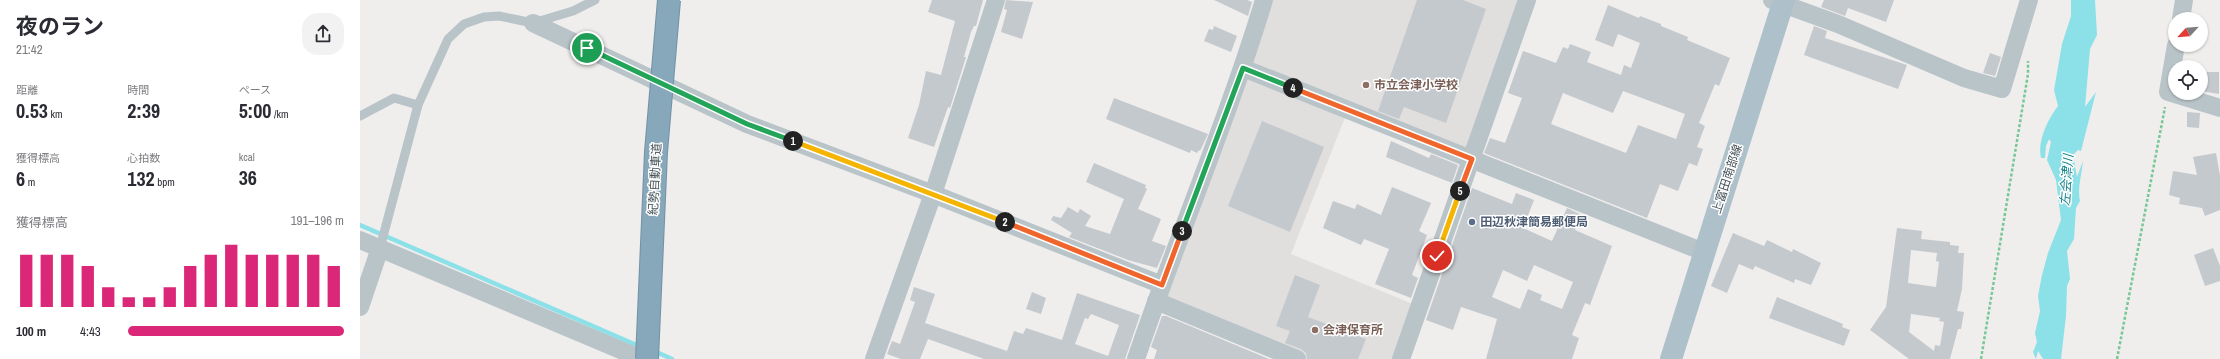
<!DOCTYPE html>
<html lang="ja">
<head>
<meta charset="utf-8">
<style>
  :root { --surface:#fff; --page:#f2f2f3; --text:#2b2b33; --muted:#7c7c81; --accent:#db2777 }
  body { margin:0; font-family:"Archivo Narrow","Noto Sans JP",sans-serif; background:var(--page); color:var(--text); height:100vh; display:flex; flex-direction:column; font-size:15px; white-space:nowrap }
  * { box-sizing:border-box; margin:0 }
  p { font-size:13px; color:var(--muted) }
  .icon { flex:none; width:22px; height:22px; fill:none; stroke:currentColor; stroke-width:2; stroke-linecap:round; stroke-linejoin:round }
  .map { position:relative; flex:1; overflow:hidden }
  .sheet { display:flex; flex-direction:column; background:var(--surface); width:360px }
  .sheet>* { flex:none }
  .needle { width:26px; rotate:244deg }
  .tools { position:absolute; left:1808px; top:12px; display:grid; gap:8px }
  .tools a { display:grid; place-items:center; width:40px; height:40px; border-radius:50%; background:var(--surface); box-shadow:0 1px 3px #0004; font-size:20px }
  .pin { position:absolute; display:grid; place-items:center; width:34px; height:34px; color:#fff; margin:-17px; border:2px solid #fff; border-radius:50%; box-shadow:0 1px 4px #0007 }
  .km { position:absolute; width:20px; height:20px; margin:-10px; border-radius:50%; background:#222; color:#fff; font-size:11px; line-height:20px; text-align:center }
  .round { display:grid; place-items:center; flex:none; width:42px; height:42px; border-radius:16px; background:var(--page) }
  .headline { display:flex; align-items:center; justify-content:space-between; height:68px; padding:0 16px }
  h1 { font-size:22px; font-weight:700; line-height:30px }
  .metrics { display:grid; grid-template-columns:repeat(3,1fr); gap:6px; height:68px; padding:4px 16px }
  .metrics div { display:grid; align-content:center }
  .metrics b { font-size:20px; font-weight:700 }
  .metrics small { font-size:11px; font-weight:400 }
  .metrics p { font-size:11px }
  .chart { height:112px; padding:8px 16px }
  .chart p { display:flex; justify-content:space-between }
  .chart svg { width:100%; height:72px; margin-top:4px; stroke:var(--accent); stroke-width:6 }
  ul { padding:0 16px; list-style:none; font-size:13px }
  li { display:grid; grid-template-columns:64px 48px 1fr; align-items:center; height:30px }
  li i { height:10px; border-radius:5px; background:var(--accent) }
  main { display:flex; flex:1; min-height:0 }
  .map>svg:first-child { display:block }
</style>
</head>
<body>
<main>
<section class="sheet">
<div class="headline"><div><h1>夜のラン</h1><p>21:42</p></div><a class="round"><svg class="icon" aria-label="share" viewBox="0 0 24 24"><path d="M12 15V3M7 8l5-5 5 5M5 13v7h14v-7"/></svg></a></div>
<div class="metrics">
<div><p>距離</p><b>0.53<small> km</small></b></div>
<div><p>時間</p><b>2:39</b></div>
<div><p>ペース</p><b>5:00<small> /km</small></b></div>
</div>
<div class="metrics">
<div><p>獲得標高</p><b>6<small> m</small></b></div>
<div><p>心拍数</p><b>132<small> bpm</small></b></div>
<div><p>kcal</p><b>36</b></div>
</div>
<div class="chart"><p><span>獲得標高</span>191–196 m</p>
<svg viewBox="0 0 160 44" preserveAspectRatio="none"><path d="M5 44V12M15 44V12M25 44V12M35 44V19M45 44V32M55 44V38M65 44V38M75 44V32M85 44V19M95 44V12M105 44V6M115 44V12M125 44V12M135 44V12M145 44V12M155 44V19"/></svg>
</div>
<ul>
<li><b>100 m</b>4:43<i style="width:100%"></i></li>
</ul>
</section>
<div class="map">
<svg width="1860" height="359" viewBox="0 0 1860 359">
  <rect width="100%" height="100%" fill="#f0eded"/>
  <polygon fill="#e1dede" points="905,0 1167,0 1112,159 988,110 931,254 1053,304 1033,359 948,359 798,300"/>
  <path fill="#8be1e7" d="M1711 0H1735L1737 35 1730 49 1725 107 1736 92 1721 151 1718 150 1713 155 1717 177 1723 161C1722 173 1717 190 1720 201L1716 208 1714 239 1707 251 1710 279 1707 286 1706 316 1701 359H1683L1678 351 1676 359 1673 352 1677 342 1675 333 1680 311 1678 296 1682 275 1688 253 1701 220 1696 180 1687 160 1691 142 1689 139 1686 146 1685 158H1681C1677 141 1688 119 1698 106L1694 90 1702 44 1711 16Z"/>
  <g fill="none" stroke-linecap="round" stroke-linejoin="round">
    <g stroke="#8be1e7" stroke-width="4.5">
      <polyline points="0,225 281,347"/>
      <polyline points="294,351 312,359"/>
    </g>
  </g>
  <g fill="#c4c9cd" fill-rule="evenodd">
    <polygon points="572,0 623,0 616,26 614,26 611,32 604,57 606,57 590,108 588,107 574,147 548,138 559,105 566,71 581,75 595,21 568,12"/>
    <polygon points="646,0 673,2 662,39 641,32 647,10 644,9"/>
    <polygon points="854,0 887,0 892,2 888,16"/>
    <polygon points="1057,0 1103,0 1126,9 1086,123 1044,107 1039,119 1018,111"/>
    <polygon points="1464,0 1534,0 1526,22 1488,8 1485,16 1461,7"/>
    <path d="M1248 5 1279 18 1280 16 1301 24V26L1328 37 1327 40 1370 58 1359 86 1355 84 1339 123 1345 126 1337 147 1343 149 1337 166 1329 163 1318 191 1300 184 1287 218 1124 153 1130 138 1145 143 1162 98 1148 93 1163 51 1196 63 1203 47 1208 49 1210 44 1231 52 1227 62 1261 75 1264 65 1271 68 1280 43 1258 34 1253 47 1235 40ZM1263 91 1325 114 1316 139 1278 125 1266 153 1191 124 1203 93 1253 113Z"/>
    <polygon points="854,26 877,36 871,52 844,41 849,29 853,30"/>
    <polygon points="1454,26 1467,31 1465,38 1547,65 1538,89 1444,55"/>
    <polygon points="1630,53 1641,57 1635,76 1623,73"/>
    <polygon points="1841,72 1859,72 1859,94 1841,91"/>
    <polygon points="754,98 848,134 840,151 839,150 837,153 831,150 830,153 746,119"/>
    <polygon points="1827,112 1840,113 1839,128 1827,127"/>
    <polygon points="902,121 964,147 930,232 868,206"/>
    <polygon points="1031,141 1069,158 1071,154 1098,165 1092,183 1026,157"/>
    <polygon points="1856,153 1860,176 1860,210 1845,216 1842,208 1819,204 1820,198 1809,195 1813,171 1837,175 1833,157"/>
    <polygon points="734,163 786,185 785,188 787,189 778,209 801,219 792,241 806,246 797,268 768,260 709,237 712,233 691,220 693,216 701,218 708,207 718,213 720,209 731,216 725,226 750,234 764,199 726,182"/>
    <polygon points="1032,187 1071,203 1059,231 1067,235 1052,275 1058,278 1051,298 1015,284 1029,249 1004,239 1001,245 963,228 973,201 995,209 997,204 1021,215"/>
    <path d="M1112 188 1152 204 1156 193 1174 200 1163 228 1192 241 1207 208 1222 215 1215 230 1252 246 1230 305 1225 303 1212 335 1219 338 1212 359H1126L1137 319 1101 307 1093 330 1066 320ZM1174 265 1213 282 1202 309 1180 300 1182 295 1168 289 1160 309 1132 297 1143 270 1167 281Z"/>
    <path d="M1537 228 1562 231 1561 239 1590 242V245L1599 246 1598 253H1604L1602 289 1597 311 1604 312 1601 329H1598L1590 359H1549L1510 330 1526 307ZM1551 250 1577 253 1576 261 1579 262 1576 287 1548 283ZM1551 314 1580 318 1579 321 1584 322 1580 346 1575 345 1574 351 1549 332Z"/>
    <polygon points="1373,233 1404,246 1407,240 1432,252 1433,249 1461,263 1451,285 1435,279 1434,283 1395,266 1393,270 1379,264 1367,293 1351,286"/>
    <polygon points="1853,248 1860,266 1860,281 1845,286 1834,255"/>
    <polygon points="935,275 960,285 948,317 1006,339 998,359 947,359 946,353 941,349 925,343 930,331 916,326"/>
    <path d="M554 287 575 294 565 323 647 351 654 331 663 334 666 328 702 340 717 293 780 315 765 359H624L568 339 560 359H541L527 354 532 341 540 344 555 302 550 300ZM731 314 759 325 748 356 715 344 725 318 728 319Z"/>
    <polygon points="672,292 686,298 681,314 666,309"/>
    <polygon points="1417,297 1483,324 1482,327 1490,330 1484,346 1409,318"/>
    <polygon points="802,316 806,316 909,359 794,359 797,350 791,347"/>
  </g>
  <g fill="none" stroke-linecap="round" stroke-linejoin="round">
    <g stroke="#76c894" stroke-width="2.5" stroke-dasharray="3 2" stroke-linecap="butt">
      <polyline points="1621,359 1668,74 1668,61"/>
      <polyline points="1757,359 1805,107"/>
    </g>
    <g stroke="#b9c4c9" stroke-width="9">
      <polyline points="0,116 34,98 58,105"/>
      <polyline points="20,248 58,105 88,39 104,24 124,17 139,16 173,23 213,11 235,0"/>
    </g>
    <g stroke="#b9c4c9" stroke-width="18">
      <polyline points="1412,0 1478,24 1604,78 1642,89 1669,0"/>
      <polyline points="1821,19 1824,0"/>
      <polyline points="173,23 387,124 573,194 802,285"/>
      <polyline points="1816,45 1808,92 1860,108"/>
      <polyline points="883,68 1344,252"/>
      <polyline points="0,240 282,359"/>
      <polyline points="796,301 937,359"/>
      <polyline points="0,307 20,248"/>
      <polyline points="514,359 573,194 636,0"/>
      <path d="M776 359C817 238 867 122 904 0"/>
      <polyline points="1041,359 1167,0"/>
    </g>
    <polyline stroke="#aec1cb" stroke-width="22" points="1311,359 1424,0"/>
    <defs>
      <polyline id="motorway-bridge" points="287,359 296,152 309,0"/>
    </defs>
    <use href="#motorway-bridge" stroke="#7292a6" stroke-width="24" stroke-linecap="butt"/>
    <use href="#motorway-bridge" stroke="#87a7ba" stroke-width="22"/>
  </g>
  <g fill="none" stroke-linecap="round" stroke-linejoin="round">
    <defs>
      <polyline id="split-1" points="227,48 387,124 433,141"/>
      <polyline id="split-2" points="433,141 645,222"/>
      <polyline id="split-3" points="645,222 802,285 822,231"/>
      <polyline id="split-4" points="822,231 883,68 933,88"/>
      <polyline id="split-5" points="933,88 1112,159 1100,191"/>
      <polyline id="split-6" points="1077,256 1100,191"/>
    </defs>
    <use href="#split-1" stroke="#fff" stroke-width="8"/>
    <use href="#split-2" stroke="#fff" stroke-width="8"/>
    <use href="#split-3" stroke="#fff" stroke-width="8"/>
    <use href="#split-4" stroke="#fff" stroke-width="8"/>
    <use href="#split-5" stroke="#fff" stroke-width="8"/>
    <use href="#split-6" stroke="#fff" stroke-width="8"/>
    <use href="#split-1" stroke="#22a559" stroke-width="5"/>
    <use href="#split-2" stroke="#f5b400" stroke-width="5"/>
    <use href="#split-3" stroke="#f0652b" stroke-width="5"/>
    <use href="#split-4" stroke="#22a559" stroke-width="5"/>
    <use href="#split-5" stroke="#f0652b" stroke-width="5"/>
    <use href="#split-6" stroke="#f5b400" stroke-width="5"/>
  </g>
  <g fill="#8d6e63" stroke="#fff" stroke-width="1.5">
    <circle cx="1006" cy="85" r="4"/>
    <circle cx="955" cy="330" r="4"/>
  </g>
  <circle fill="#5c6f8a" stroke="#fff" stroke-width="1.5" cx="1112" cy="222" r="4"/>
  <g text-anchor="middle" stroke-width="3" stroke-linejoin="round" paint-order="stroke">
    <g font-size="12" font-weight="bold" fill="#785e54" stroke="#fff" text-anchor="start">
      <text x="1014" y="89">市立会津小学校</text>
      <text x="963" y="334">会津保育所</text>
    </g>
    <g font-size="12" fill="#465359" stroke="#fff">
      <text transform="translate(295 179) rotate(-87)" y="4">紀勢自動車道</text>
      <text transform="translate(1367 179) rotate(-72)" y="4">上富田南部線</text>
    </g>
    <g font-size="12" font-weight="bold" fill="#4e5e75" stroke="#fff" text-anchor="start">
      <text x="1120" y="226">田辺秋津簡易郵便局</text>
    </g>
    <g font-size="13" font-style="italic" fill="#13838b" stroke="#fff">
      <text transform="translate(1706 180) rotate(-86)" y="5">左会津川</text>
    </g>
  </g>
</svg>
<div class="tools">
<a><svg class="needle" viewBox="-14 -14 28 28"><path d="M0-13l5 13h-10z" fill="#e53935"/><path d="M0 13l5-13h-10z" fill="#7c7c81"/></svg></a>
<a><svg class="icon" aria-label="locate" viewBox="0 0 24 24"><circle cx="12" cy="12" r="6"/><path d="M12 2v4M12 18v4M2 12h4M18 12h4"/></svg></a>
</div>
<div class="pin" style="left:227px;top:48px;background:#1e9e55"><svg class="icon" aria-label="arrive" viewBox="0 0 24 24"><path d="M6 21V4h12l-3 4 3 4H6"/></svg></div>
<div class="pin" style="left:1077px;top:256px;background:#d93025"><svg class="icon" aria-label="check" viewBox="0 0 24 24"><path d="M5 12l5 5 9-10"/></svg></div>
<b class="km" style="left:433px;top:141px">1</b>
<b class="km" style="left:645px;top:222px">2</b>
<b class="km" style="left:822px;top:231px">3</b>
<b class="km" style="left:933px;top:88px">4</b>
<b class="km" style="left:1100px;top:191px">5</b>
</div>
</main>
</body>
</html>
